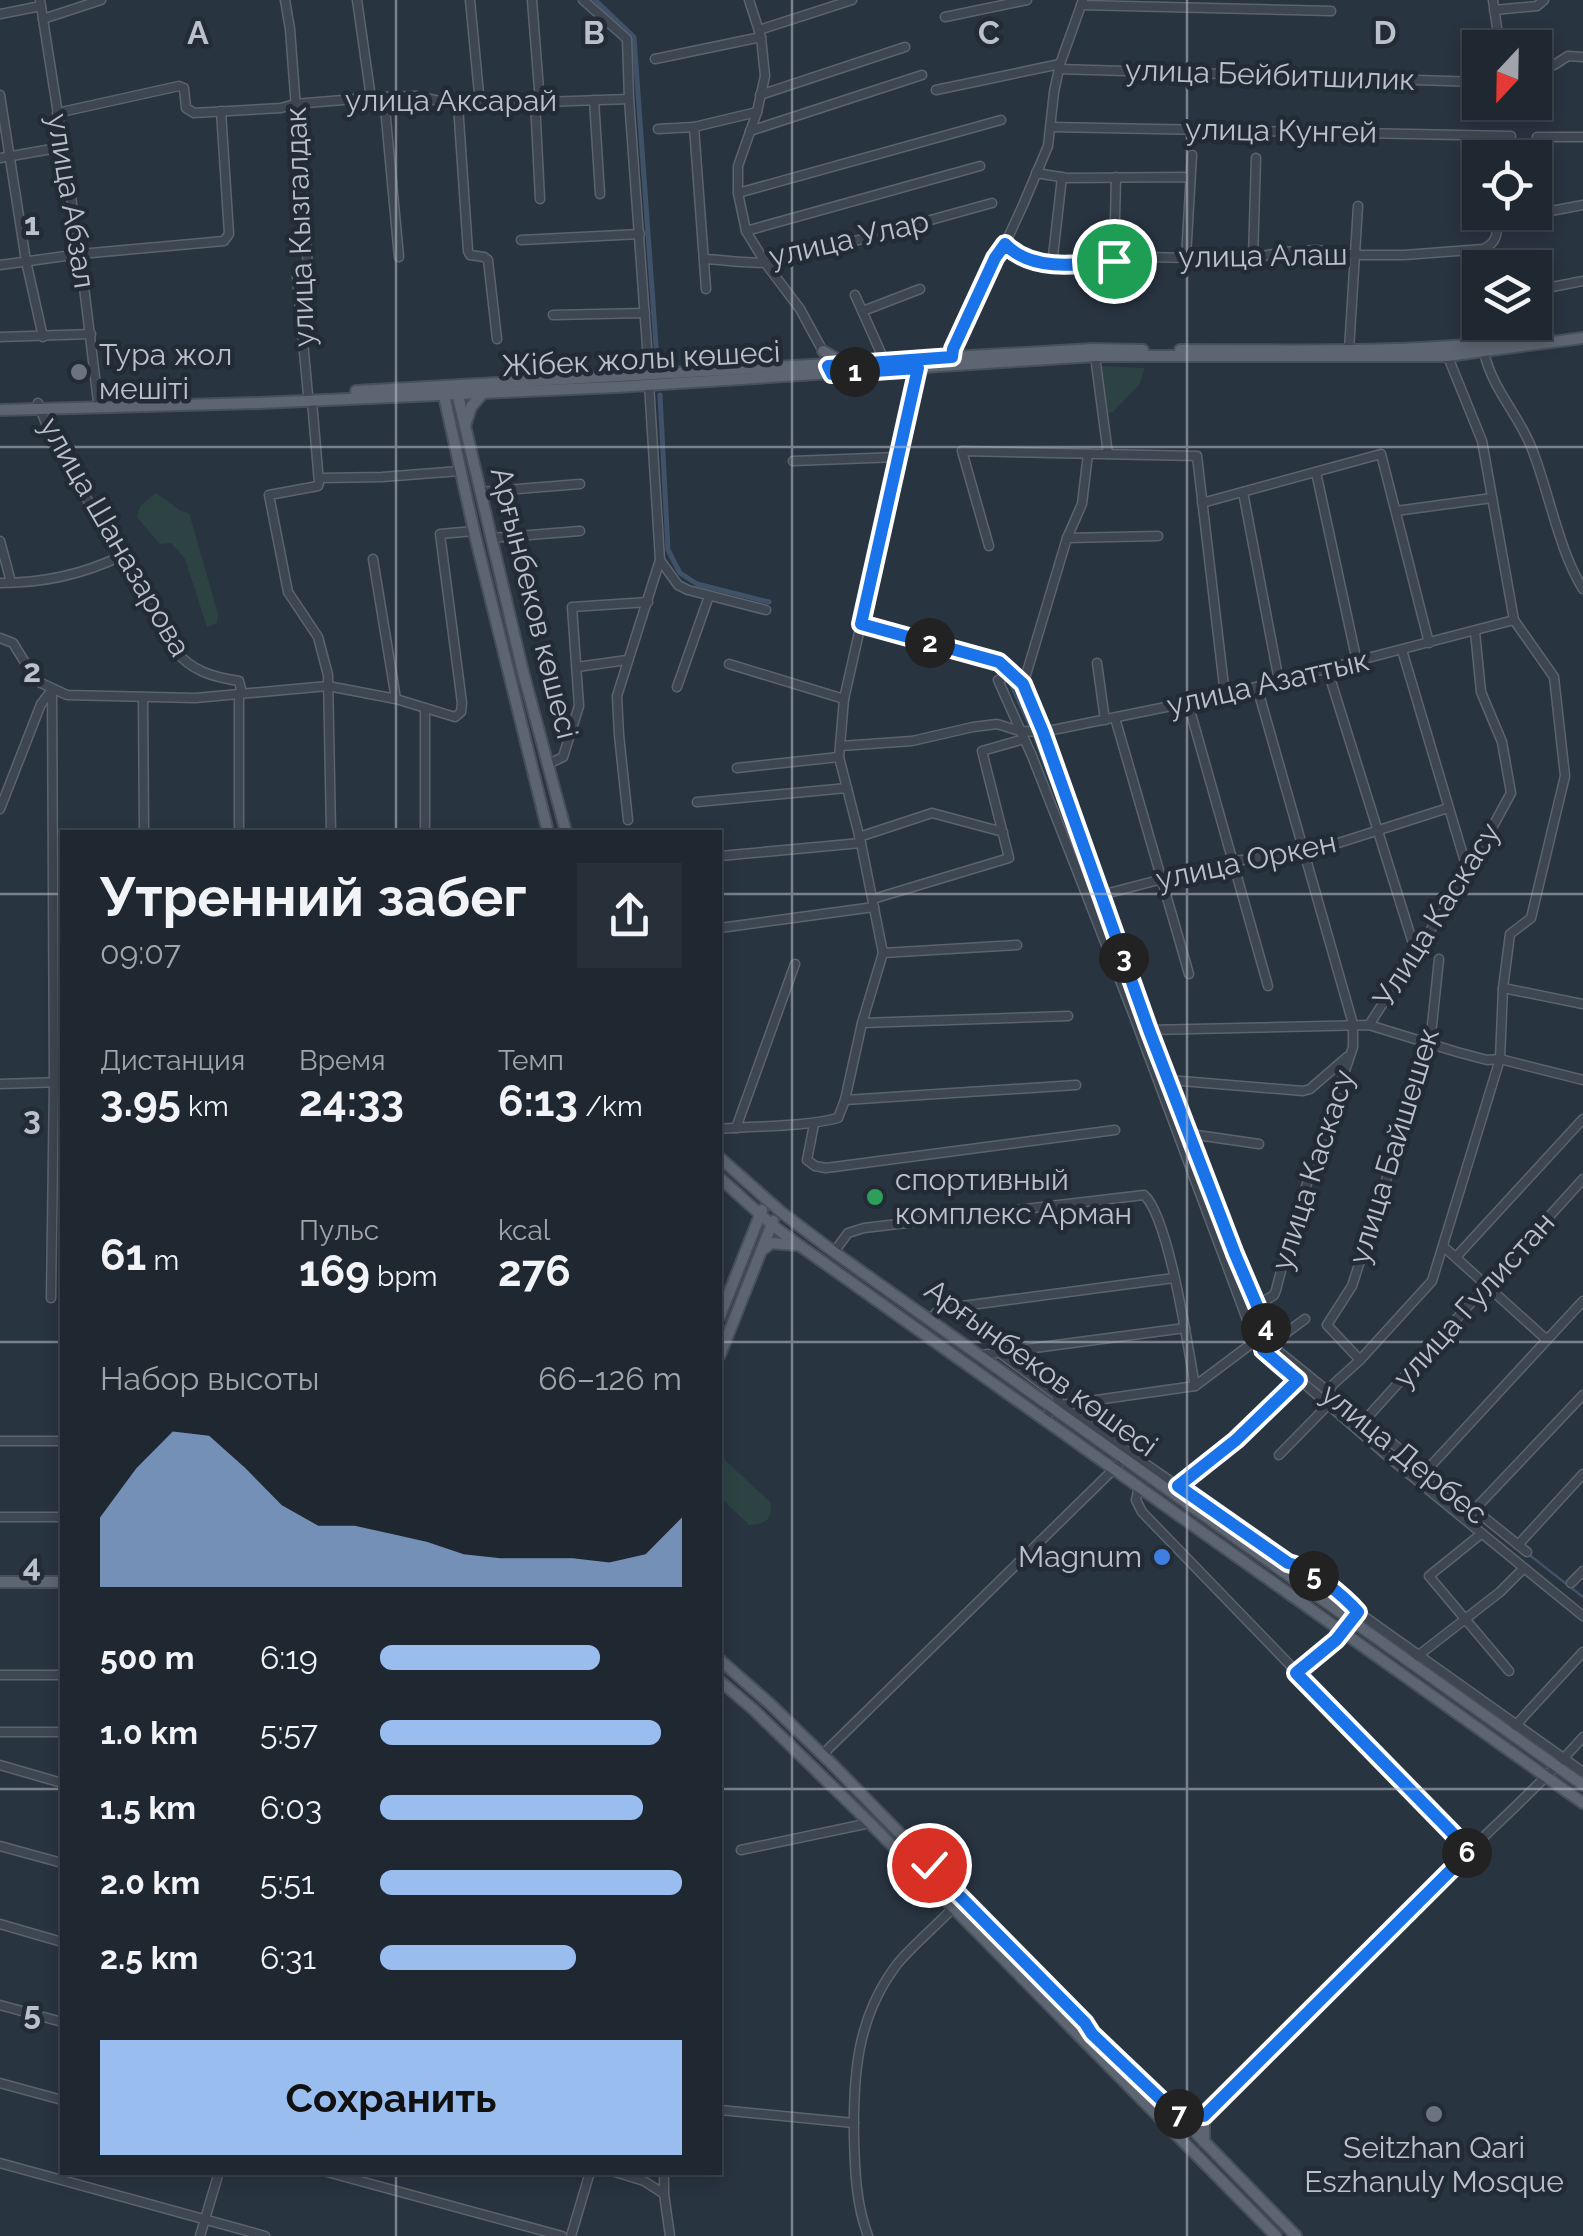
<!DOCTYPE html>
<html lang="ru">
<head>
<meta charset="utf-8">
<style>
  :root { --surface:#1f2731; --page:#272f39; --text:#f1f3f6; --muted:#a1a5ab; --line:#3c444d; --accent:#9abdf0 }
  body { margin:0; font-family:Raleway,sans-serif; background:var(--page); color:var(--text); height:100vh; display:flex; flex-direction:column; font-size:38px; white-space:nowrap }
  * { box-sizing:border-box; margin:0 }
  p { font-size:32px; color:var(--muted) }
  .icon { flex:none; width:55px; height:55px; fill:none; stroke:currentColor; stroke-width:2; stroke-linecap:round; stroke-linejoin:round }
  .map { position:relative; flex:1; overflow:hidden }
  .panel { position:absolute; left:60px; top:830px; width:662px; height:1345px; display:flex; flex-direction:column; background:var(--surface); border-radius:0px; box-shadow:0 5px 15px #0003,0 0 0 2px var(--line) }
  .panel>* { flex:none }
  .needle { width:65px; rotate:202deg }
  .tools { position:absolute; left:1462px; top:30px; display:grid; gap:20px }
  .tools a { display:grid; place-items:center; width:90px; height:90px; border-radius:0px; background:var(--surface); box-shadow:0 5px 15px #0003,0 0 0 2px var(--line); font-size:50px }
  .pin { position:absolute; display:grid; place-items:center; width:85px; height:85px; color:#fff; margin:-42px; border:5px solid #fff; border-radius:50%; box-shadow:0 2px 10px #0007 }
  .km { position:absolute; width:50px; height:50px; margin:-25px; border-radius:50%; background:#222; color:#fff; font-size:28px; line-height:50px; text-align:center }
  .round { display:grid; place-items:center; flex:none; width:105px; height:105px; border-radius:0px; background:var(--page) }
  .summary { display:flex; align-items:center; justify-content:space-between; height:170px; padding:0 40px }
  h1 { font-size:55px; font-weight:700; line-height:75px }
  .metrics { display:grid; grid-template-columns:repeat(3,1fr); gap:15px; height:170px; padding:10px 40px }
  .metrics div { display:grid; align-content:center }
  .metrics b { font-size:42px; font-weight:700 }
  .metrics small { font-size:28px; font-weight:400 }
  .metrics p { font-size:28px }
  .chart { height:280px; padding:20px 40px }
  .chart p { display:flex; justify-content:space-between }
  .chart svg { width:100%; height:180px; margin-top:10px; fill:var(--accent); opacity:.7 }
  .button { display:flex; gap:20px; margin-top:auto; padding:20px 40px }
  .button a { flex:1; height:115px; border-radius:0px; background:var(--accent); color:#111; font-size:40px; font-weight:700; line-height:115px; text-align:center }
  ul { padding:0 40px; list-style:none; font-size:32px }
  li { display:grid; grid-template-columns:160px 120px 1fr; align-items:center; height:75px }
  li i { height:25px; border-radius:12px; background:var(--accent) }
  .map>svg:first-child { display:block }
</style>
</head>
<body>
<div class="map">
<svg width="1583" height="2236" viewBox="0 0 1583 2236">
  <rect width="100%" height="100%" fill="#293441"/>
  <g fill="#2c4243">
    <polygon points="1098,366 1145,368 1139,385 1112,413 1104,412"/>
    <polygon points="156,493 181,511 189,513 218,614 217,623 207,627 185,559 171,543 160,544 137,517 140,506"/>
    <path d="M720 1459H724L770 1502C774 1519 765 1525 749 1525L720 1497Z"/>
  </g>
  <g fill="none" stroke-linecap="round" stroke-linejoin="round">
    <g stroke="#405268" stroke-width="2.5">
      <polyline points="976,662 1001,670"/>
      <polyline points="1009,682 1032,732 1142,1023"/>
      <polyline points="1145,1031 1262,1339"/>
      <polyline points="1527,1553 1583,1597"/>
    </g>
    <g stroke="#405268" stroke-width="5">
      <polyline points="595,0 634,37 657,359"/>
      <polyline points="660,395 668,550 680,573 697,584 769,602"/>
    </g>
    <defs>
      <g id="minor">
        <polyline points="40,0 80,254 98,402"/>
        <polyline points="285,0 290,29 308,268 297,277 308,395"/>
        <polyline points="357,0 371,98"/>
        <polyline points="470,0 480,104"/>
        <polyline points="532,0 540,102"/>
        <polyline points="583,0 627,39 629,99 649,374"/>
        <polyline points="749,0 761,37 765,76 757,112 738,166 738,193 746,231 766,264 800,309 825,355"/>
        <polyline points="1493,0 1500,48"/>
        <polyline points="1081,5 1331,11"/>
        <polyline points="1494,10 1537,6 1544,0"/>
        <polyline points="0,14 41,6"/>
        <polyline points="945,17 1027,0"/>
        <polyline points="43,19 101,0"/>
        <polyline points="759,30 852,0"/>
        <polyline points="655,59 761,37"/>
        <polyline points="1059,69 1480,82"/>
        <polyline points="1535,70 1554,65 1568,56 1583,57"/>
        <polyline points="936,90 1060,64"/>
        <polyline points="0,95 26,261 43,337"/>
        <polyline points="760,95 905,47"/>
        <polyline points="384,97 399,257"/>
        <polyline points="594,100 600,194"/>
        <polyline points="535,102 540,199"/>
        <polyline points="458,105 468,251 470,255 484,257 488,260 497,339"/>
        <polyline points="57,113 179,86 184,88 186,108 194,113 281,108 295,104 379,97 416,96 458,105 629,99"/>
        <polyline points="694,127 706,289"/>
        <polyline points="1051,127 1511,136"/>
        <polyline points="658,129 694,127 757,112"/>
        <polyline points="750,131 922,75"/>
        <polyline points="1537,137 1583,137"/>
        <polyline points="0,158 63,147"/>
        <polyline points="1036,173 1067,178 1184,177 1190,179"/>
        <polyline points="738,193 1001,120"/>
        <polyline points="1510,212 1511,218 1514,218 1583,205"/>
        <polyline points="746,231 980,166"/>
        <polyline points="521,240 640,234"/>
        <path d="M1005 244 1013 253 1052 265H1078L1143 257 1247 259 1283 252 1315 250 1361 255H1404L1483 249C1500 242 1497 228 1498 212"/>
        <polyline points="1186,257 1192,155"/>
        <polyline points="1253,258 1256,158"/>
        <path d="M704 259C726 260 759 265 779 262L992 203"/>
        <polyline points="1114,261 1116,177"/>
        <polyline points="0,265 80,254 224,241 229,234 221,111"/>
        <polyline points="1052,265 1062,177"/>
        <polyline points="1552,287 1583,281"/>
        <polyline points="855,295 885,362"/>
        <polyline points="863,311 920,289"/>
        <polyline points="553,315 645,313"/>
        <polyline points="0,337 91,334"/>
        <polyline points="1349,350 1358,206"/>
        <path d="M1484 352C1492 389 1519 415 1532 449 1549 492 1559 551 1583 589"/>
        <polyline points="1095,356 1108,454"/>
        <polyline points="953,357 953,349 995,258 1005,244 1023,205 1048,146 1054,92 1060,64 1083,0"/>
        <polyline points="649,384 660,560 678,585 688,590 766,610"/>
        <polyline points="312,401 319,483 318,486 269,495 288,592 318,637 328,675 331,832"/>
        <path d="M38 403 52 439 175 650C191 671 213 677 239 681L241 689 239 694V832"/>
        <polyline points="1088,454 1082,504 1067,538 1023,685 1043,732 1149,1030 1256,1306 1277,1350 1527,1552"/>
        <polyline points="793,461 898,457"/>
        <polyline points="1316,472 1357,662"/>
        <polyline points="320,478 382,477 460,471"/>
        <polyline points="480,492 580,484"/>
        <polyline points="1243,492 1279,681"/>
        <polyline points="1202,503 1381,454 1429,643"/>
        <polyline points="1396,511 1492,498"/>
        <polyline points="491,538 580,531"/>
        <polyline points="1067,538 1158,536"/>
        <polyline points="0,541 11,582"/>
        <polyline points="989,546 962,451 1197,456 1225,695"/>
        <polyline points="373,559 396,699"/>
        <path d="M0 583C42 583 84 574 121 556"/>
        <polyline points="861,624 999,662 1012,674"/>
        <polyline points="0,638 13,643 29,669 41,683 67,695 195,698 328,686 396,699 455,717 461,712 462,703 440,534 474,531"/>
        <polyline points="1402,650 1468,872"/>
        <polyline points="1097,663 1105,720"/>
        <polyline points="729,664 844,699"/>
        <polyline points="577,667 627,660"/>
        <polyline points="1327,668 1416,953"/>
        <polyline points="1012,674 998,680 1032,756 1132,1011 1255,1341 1392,1460 1583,1616"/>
        <polyline points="677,687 709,596"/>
        <polyline points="143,697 144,832"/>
        <polyline points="1188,703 1268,986"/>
        <polyline points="1115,718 1189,974"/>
        <polyline points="841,746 912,741 973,727 997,724 1020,731 1043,732 1225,695 1514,620"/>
        <polyline points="548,764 563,757 579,706 572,607 648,602"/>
        <polyline points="737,768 839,757"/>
        <polyline points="697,802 847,788"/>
        <polyline points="0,809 41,704 52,690"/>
        <polyline points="628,820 619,735 617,696 660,560"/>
        <polyline points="425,832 425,708"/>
        <polyline points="859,837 932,813 1003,832"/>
        <polyline points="720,856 861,843"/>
        <polyline points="1101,895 1232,861 1304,854 1448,808"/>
        <polyline points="873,899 1009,858 982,751 1024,739"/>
        <polyline points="720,928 874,907"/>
        <polyline points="883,953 1017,945"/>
        <polyline points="1503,988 1583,1004"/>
        <polyline points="862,1023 1068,1016"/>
        <polyline points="1369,1025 1468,872 1511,793 1502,742 1481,692 1475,632"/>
        <polyline points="1149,1030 1369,1025 1457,1052 1487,1060 1500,1059 1583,1080"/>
        <polyline points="1169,1080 1303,1091 1310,1089 1347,1057"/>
        <polyline points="0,1084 62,1082"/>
        <polyline points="845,1100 1076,1085"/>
        <polyline points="814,1124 807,1160 815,1166 826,1168 1115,1130"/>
        <polyline points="736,1128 795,964"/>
        <path d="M720 1129C761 1125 797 1128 838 1118L845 1100 862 1023 883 953 861 843 839 757 844 699 919 368"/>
        <polyline points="1190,1134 1259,1144"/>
        <polyline points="1444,1247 1547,1340"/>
        <path d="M834 1252 848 1233 864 1228 1144 1195C1169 1217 1188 1348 1195 1386"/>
        <polyline points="1456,1257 1583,1119"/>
        <polyline points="51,1298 54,1082 52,690"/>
        <polyline points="1256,1306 1274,1295 1276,1290 1293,1225 1353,1047 1353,1024 1257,687"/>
        <polyline points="930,1319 940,1309 1174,1278"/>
        <polyline points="1271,1344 1305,1319"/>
        <polyline points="1000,1353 1055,1394 1061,1405 1288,1563"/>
        <polyline points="981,1355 1185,1328"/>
        <polyline points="1360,1360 1327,1325 1352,1286 1430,1044 1439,959"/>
        <polyline points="1327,1390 1360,1360 1432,1281 1500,1059 1503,988 1510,934 1531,918 1565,776 1554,677 1514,620 1482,441 1446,352"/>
        <polyline points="1044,1419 1053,1408 1061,1405 1195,1386 1255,1341"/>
        <polyline points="1365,1420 1583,1179"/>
        <polyline points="0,1441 62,1441"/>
        <polyline points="1279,1455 1328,1405"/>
        <polyline points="1426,1471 1583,1301"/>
        <polyline points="1139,1487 1136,1500 1142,1512 1470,1851"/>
        <polyline points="1178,1487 1236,1440 1298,1380"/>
        <polyline points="1474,1510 1583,1395"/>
        <polyline points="0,1517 62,1517"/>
        <polyline points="1481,1534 1429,1576 1509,1671"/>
        <polyline points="1518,1545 1583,1474"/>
        <path d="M1286 1564C1306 1565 1344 1596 1358 1612L1336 1640 1297 1673"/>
        <polyline points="1571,1583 1583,1571"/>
        <polyline points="1358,1612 1583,1772"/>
        <polyline points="1415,1658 1500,1592 1523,1569"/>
        <polyline points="0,1675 62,1675"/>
        <polyline points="1515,1726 1583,1652"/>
        <polyline points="0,1732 62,1732"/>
        <polyline points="822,1755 1118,1465"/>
        <polyline points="0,1765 62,1783"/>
        <polyline points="0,1846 62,1863"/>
        <polyline points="741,1850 870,1823"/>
        <polyline points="0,1924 62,1942"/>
        <polyline points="0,2005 62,2022"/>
        <polyline points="0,2083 62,2100"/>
        <polyline points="720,2110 854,2123"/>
        <path d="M1180 2139C1274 2048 1364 1953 1458 1862 1500 1820 1544 1782 1583 1737"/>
        <polyline points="0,2163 265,2236"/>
        <polyline points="327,2172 562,2236"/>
        <polyline points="615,2172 644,2181 664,2194"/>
        <polyline points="664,2172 664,2194 670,2236"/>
        <polyline points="200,2236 219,2172"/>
        <polyline points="571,2236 590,2172"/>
        <path d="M868 2236C856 2204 855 2172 854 2138 853 2074 857 2016 898 1963 914 1944 935 1927 952 1909"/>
      </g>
      <g id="major">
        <path d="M1180 350C1298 350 1416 354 1532 338"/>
        <polyline points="823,351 846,364"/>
        <polyline points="356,391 1093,349 1143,350"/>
        <polyline points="443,391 474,531 548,832"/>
        <polyline points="457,392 523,672 566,832"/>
        <polyline points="0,410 259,403 616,387 1095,356 1447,356 1583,338"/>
        <polyline points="465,426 471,407 483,393"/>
        <polyline points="720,1158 781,1212 834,1252 1583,1785"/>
        <polyline points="720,1178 771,1224 799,1245 1583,1803"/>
        <polyline points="761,1251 771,1243 796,1245"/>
        <polyline points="720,1316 762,1210"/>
        <polyline points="720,1355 773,1221"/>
        <polyline points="0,1582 62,1582"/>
        <polyline points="720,1660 769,1703 832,1764 1085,2023 1093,2034 1191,2128 1296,2236"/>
        <polyline points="720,1681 753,1709 870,1823 1276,2236"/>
        <polyline points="1177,2114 1204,2116 1204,2142"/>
      </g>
    </defs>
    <use href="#minor" stroke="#5b646e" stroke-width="11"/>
    <use href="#major" stroke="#474f5a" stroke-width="14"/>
    <use href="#minor" stroke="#3d4651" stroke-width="8"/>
    <use href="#major" stroke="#5c6571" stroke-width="10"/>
  </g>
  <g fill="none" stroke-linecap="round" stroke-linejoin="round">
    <defs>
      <path id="route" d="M929 1865 1085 2023 1092 2034 1176 2114 1204 2116 1470 1851 1296 1673 1336 1640 1358 1612C1343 1595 1310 1568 1288 1563L1178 1486 1236 1440 1298 1380 1263 1350 1273 1343 1235 1254 1149 1030 1043 732 1023 684 999 662 861 624 918 368 832 374 828 366 952 357 953 349 995 258 1005 244C1032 272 1078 265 1114 261"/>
    </defs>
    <use href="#route" stroke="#fff" stroke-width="20"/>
    <use href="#route" stroke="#1a73e8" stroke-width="12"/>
  </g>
  <path fill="none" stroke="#bac1cb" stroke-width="2.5" stroke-opacity="0.55" d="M396 0V832M792 0V2236M1187 0V2236M0 447H1583M0 894H62M720 894H1583M0 1342H62M720 1342H1583M0 1789H62M720 1789H1583M396 2172V2236"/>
  <g fill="#6b7280" stroke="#222b36" stroke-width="4">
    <circle cx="79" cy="372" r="10"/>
    <circle cx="1434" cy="2114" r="10"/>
  </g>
  <circle fill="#2e9e5b" stroke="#222b36" stroke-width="4" cx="875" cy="1197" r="10"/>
  <circle fill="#3f7fe0" stroke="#222b36" stroke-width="4" cx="1162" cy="1557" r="10"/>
  <g text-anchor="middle" stroke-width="9" stroke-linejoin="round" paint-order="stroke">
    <g font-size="30" fill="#bac1cb" stroke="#222b36">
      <text transform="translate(1270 75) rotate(2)" y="10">улица Бейбитшилик</text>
      <text x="451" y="111">улица Аксарай</text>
      <text transform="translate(1281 131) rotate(1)" y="10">улица Кунгей</text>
      <text transform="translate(71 201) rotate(81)" y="10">улица Абзал</text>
      <text transform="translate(300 227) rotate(-92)" y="10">улица Кызгалдак</text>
      <text transform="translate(849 239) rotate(-13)" y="10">улица Улар</text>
      <text transform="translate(1263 256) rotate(-1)" y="10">улица Алаш</text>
      <text transform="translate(641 359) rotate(-3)" y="10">Жібек жолы көшесі</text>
      <text transform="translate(115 537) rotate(60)" y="10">улица Шаназарова</text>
      <text transform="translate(534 603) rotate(76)" y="10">Арғынбеков көшесі</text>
      <text transform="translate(1268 683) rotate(-13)" y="10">улица Азаттык</text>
      <text transform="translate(1246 861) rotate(-12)" y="10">улица Оркен</text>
      <text transform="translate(1437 915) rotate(-58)" y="10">Улица Каскасу</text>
      <text transform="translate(1394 1146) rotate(-73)" y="10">улица Байшешек</text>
      <text transform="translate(1313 1170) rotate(-72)" y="10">улица Каскасу</text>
      <text transform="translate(1474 1300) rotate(-48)" y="10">улица Гулистан</text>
      <text transform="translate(1041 1368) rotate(36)" y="10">Арғынбеков көшесі</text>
      <text transform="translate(1404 1454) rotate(39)" y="10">улица Дербес</text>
    </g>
    <g font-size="30" fill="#bac1cb" stroke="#222b36" text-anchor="start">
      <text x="99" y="365">Тура жол<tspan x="99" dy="34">мешіті</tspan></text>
      <text x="895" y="1190">спортивный<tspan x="895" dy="34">комплекс Арман</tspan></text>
      <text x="1142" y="1567" text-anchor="end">Magnum</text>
      <text x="1434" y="2158" text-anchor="middle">Seitzhan Qari<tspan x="1434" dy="34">Eszhanuly Mosque</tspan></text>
    </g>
  </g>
  <g font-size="32" text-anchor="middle" font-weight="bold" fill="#bac1cb" stroke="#222b36" stroke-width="9" stroke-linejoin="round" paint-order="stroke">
    <text x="198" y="44">A</text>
    <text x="594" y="44">B</text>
    <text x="989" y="44">C</text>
    <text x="1385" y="44">D</text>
    <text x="32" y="235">1</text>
    <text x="32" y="682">2</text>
    <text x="32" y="1129">3</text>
    <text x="32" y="1577">4</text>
    <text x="32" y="2024">5</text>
  </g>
</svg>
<div class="tools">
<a><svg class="needle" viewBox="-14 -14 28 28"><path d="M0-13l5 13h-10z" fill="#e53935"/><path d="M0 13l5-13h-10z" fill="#a1a5ab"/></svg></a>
<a><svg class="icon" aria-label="locate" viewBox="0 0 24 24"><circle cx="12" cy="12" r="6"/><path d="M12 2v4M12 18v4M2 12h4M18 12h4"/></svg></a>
<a><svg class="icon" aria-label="layers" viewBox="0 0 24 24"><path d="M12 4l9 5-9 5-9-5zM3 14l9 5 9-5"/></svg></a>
</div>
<div class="pin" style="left:1114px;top:261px;background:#1e9e55"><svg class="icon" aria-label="arrive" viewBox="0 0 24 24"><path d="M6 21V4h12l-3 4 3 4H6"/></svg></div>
<div class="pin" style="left:929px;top:1865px;background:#d93025"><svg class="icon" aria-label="check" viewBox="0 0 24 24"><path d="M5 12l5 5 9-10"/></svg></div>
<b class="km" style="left:855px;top:372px">1</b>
<b class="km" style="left:930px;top:643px">2</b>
<b class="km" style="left:1124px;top:958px">3</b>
<b class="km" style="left:1266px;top:1328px">4</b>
<b class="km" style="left:1314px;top:1576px">5</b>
<b class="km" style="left:1467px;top:1853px">6</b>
<b class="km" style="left:1179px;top:2114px">7</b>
<section class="panel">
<div class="summary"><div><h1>Утренний забег</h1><p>09:07</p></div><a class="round"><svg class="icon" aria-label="share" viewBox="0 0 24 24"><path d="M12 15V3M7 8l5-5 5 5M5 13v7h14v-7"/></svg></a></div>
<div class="metrics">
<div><p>Дистанция</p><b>3.95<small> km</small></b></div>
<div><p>Время</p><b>24:33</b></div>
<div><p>Темп</p><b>6:13<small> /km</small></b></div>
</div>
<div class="metrics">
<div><b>61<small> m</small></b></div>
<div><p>Пульс</p><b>169<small> bpm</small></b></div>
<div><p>kcal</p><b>276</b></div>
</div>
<div class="chart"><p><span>Набор высоты</span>66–126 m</p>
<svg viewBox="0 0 160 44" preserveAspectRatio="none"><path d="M0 44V27L10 15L20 6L30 7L40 15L50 24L60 29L70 29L80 31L90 33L100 36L110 37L120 37L130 37L140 38L150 36L160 27V44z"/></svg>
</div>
<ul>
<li><b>500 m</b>6:19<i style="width:73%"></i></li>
<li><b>1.0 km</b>5:57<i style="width:93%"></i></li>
<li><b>1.5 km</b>6:03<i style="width:87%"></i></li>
<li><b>2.0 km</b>5:51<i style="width:100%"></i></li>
<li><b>2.5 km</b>6:31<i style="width:65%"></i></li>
</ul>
<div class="button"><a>Сохранить</a></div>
</section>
</div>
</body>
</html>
